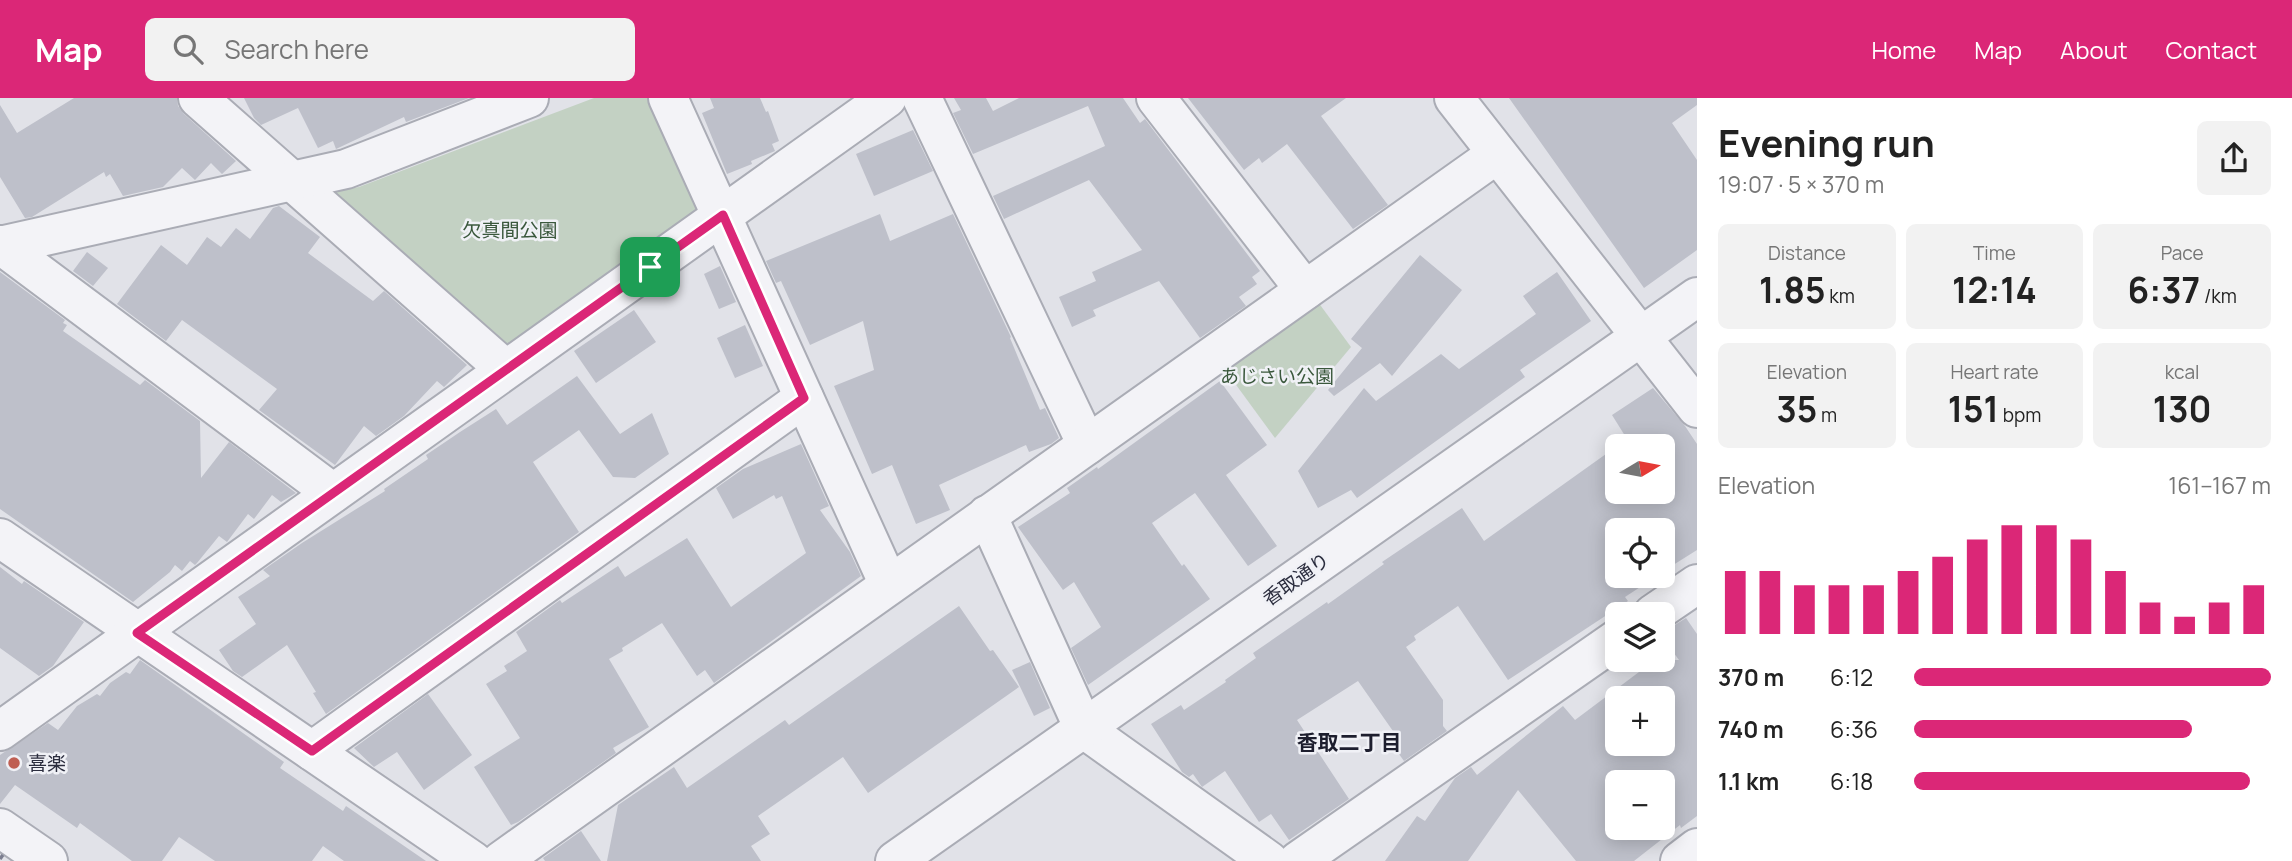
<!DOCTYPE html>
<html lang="en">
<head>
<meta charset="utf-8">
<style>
  :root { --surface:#fff; --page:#f2f2f2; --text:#222; --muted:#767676; --accent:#db2777 }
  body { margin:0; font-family:Manrope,"Noto Sans JP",sans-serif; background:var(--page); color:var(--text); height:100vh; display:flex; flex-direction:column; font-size:26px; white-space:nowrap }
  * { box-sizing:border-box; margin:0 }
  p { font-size:23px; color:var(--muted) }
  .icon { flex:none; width:38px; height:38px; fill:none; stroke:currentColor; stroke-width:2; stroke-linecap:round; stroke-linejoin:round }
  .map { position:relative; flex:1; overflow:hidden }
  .details { display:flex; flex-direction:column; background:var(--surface); width:595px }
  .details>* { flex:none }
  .needle { width:46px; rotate:80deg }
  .buttons { position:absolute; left:1605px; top:336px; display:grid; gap:14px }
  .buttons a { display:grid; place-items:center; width:70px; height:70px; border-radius:10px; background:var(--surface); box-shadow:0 4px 18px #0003; font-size:35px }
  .pin { position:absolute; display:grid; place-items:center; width:60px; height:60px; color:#fff; margin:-30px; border-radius:14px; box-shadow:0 4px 10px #0006 }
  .round { display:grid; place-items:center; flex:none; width:74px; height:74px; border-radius:10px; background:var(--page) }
  .summary { display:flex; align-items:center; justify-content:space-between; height:119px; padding:0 21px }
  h1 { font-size:38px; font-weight:700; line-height:52px }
  .metrics { display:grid; grid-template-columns:repeat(3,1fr); gap:10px; height:119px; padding:7px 21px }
  .metrics div { display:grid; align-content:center; border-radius:10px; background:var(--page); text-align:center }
  .metrics b { font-size:35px; font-weight:700 }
  .metrics small { font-size:19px; font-weight:400 }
  .metrics p { font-size:19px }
  .chart { height:196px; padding:14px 21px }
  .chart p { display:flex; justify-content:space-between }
  .chart svg { width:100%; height:126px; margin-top:7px; stroke:var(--accent); stroke-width:6 }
  ul { padding:0 21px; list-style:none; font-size:23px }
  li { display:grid; grid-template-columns:112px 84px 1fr; align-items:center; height:52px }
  li i { height:18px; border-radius:9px; background:var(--accent) }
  header { display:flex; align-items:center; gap:42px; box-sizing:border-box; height:98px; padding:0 35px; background:var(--accent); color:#fff }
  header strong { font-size:33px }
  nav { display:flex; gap:38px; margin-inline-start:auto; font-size:24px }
  .search { width:490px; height:63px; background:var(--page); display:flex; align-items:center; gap:18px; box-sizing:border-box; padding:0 24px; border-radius:10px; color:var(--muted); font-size:26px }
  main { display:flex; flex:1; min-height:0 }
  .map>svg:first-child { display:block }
</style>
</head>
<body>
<header>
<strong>Map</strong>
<div class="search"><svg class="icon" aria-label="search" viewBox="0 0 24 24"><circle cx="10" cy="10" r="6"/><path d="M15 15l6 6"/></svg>Search here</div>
<nav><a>Home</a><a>Map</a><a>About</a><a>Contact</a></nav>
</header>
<main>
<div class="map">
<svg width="1697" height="763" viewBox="0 0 1697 763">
  <rect width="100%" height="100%" fill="#e1e2e8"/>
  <g fill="#c3d1c3">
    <polygon points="594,0 657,0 701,98 697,113 513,245 498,245 325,96 359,89"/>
    <polygon points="1318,204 1351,249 1275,340 1223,269"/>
  </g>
  <g fill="#bec0ca" fill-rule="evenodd">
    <polygon points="74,0 177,0 178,8 184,16 236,63 222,76 211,65 195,82 182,70 163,89 123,98 110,76 106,79 104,74 32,119 25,120 0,79 0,7 17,35"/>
    <polygon points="244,0 469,0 406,24 404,19 336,51 333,43 318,50 298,10 261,27 254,20"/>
    <polygon points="710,0 760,0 766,14 768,13 779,43 772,46 775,53 751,63 752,66 727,76 702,15 714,10"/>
    <polygon points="954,0 986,0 993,13 1019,0 1123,0 1140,25 1145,21 1260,173 1252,179 1257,186 1239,199 1246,208 1200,240 1159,183 1093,212 1096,218 1072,229 1059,199 1096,183 1092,174 1142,152 1089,82 1004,121 993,98 1105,48 1088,8 973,56 953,15 961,12"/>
    <polygon points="1188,0 1346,0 1321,18 1388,107 1353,131 1287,46 1262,65 1259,60 1244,72"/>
    <polygon points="1509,0 1697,0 1697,7 1672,25 1697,62 1697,152 1644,190"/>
    <polygon points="913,32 933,73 874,98 856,56"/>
    <polygon points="279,108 320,139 308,155 373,203 384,193 467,267 444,289 437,283 404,318 376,338 364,328 335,367 259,312 277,291 182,222 166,243 117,206 161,147 187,167 207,139 221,149 236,130 250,141 273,110"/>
    <polygon points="880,116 890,143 953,116 1011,239 1010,240 1040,312 1045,310 1059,340 1051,346 1029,354 1026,347 939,387 950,412 916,426 892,367 872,376 834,288 874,272 863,223 810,247 781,183 776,185 766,163"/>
    <polygon points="87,154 108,170 93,188 73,173"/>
    <polygon points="1420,157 1462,192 1392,278 1380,265 1334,298 1328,292 1362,250 1351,241"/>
    <polygon points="720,168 736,204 719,211 704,176"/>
    <polygon points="0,174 65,222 63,225 67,227 63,233 140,287 145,282 200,323 201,380 229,344 296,395 281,404 272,397 254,421 248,416 227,444 219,438 197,465 195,467 190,463 182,473 175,467 170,474 133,504 0,411"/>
    <polygon points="1557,174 1591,223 1520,272 1525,279 1357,400 1351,392 1318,410 1298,373 1364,290 1376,303 1441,256 1459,271 1536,216 1523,198"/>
    <polygon points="634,212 656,244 596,285 574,253"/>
    <polygon points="745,227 763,268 735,280 717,240"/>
    <polygon points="577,278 620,336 652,315 669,356 635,380 613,379 579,332 533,364 579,434 326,616 313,595 316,594 287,547 242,579 233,573 219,552 256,526 238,499 270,478 263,472 302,445 385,393 384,391 428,361 426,357 460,334 496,311 507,327"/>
    <polygon points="1220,283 1267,347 1226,377 1277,448 1248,468 1195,395 1152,425 1182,468 1184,466 1210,501 1088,587 1071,550 1101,529 1074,484 1063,492 1018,429 1070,395 1067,390 1097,369 1098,371"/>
    <path d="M1653 290 1685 328 1697 346V452L1662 474V432H1617V478H1657L1625 499 1628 503 1508 582 1458 508 1414 538 1416 542 1406 549 1443 602V628L1447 633 1404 663 1388 641 1395 636 1358 583 1297 622 1349 701 1289 742 1271 716 1259 724 1225 673 1202 689 1193 676 1189 679 1182 674 1151 626 1181 607 1184 612 1226 584 1225 582 1256 560 1253 555 1327 504 1328 506 1384 466 1382 464 1462 410 1484 443 1627 341 1612 317ZM1617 348H1662V394H1617Z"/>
    <polygon points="801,346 829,408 820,412 850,454 861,478 714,585 705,572 697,578 662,525 622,550 623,553 609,561 649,629 613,650 616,655 518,724 511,727 474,669 520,640 486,586 507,573 504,568 527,553 516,534 560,502 562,505 618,468 625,479 687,440 731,509 806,455 782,398 776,401 774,397 733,421 716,390 743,371"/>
    <polygon points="0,469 22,486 24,483 84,524 53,568 39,578 0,550"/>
    <polygon points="959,508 990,553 993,552 1019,589 868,695 843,659 758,718 770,736 751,748 761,763 607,763 618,707 674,669 687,690 785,622 789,627"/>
    <path d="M1686 520 1697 536V718L1681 730 1680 727 1634 763H1576L1518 692 1468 763H1385L1417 718 1425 723 1455 680 1471 669 1477 677 1563 608 1575 622 1655 562H1679L1662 539V535ZM1617 600H1662V646H1617ZM1617 684H1662V730H1617Z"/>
    <polygon points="140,562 284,664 280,670 343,713 346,708 426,763 344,763 323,748 312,763 215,763 179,739 162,763 132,763 80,725 77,730 15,687 0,706 0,657 48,625 58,632 77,608 97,596 100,598 110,585 126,574 130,576"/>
    <polygon points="1030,564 1050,610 1034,618 1012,572"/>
    <polygon points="428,596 472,657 424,692 397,654 374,669 354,650"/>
    <polygon points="581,733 601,763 545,763 543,760"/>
  </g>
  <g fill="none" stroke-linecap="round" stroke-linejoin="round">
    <defs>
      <g id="minor">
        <polyline points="198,0 505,271"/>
        <polyline points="668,0 889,487"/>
        <polyline points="922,0 1087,347"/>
        <polyline points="1156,0 1305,192"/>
        <polyline points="1454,0 1697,310"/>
        <polyline points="1,147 333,395"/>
        <polyline points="0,148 346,71 529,0"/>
        <polyline points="987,417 1084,631 1269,763"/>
        <polyline points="0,440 473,763"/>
        <polyline points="1653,516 1697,486"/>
        <polyline points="0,633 887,0"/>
        <polyline points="312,653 804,300"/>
        <polyline points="0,730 48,763"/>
        <polyline points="501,763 1497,56"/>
        <polyline points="895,763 1697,199"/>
        <polyline points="1298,763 1617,541"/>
        <polyline points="1680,763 1697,750"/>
      </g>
    </defs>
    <use href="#minor" stroke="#aaacb5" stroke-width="42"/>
    <use href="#minor" stroke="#f3f3f7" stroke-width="38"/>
    <polyline stroke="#7c7e90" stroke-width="5" stroke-dasharray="3.5 7" stroke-linecap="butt" points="0,758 7,763"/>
  </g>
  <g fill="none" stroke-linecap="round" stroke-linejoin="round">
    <defs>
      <polygon id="route" points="723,117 804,300 312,653 137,535"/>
    </defs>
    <use href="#route" stroke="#fff" stroke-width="14"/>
    <use href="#route" stroke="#db2777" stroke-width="9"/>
  </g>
  <circle fill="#bf5f53" stroke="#f0f1f6" stroke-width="2.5" cx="14" cy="665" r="7"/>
  <g text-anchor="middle" stroke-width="5" stroke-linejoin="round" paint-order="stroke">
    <g font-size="19" fill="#3a583c" stroke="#f0f1f6">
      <text x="510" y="139">欠真間公園</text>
      <text x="1277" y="285">あじさい公園</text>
    </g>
    <g font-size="19" fill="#2b2d3e" stroke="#f0f1f6">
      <text transform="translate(1296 481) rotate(-35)" y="7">香取通り</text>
    </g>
    <g font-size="19" fill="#2b2d3e" stroke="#f0f1f6" text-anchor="start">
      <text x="28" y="672">喜楽</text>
    </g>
    <g font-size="21" font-weight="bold" fill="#1d1e2e" stroke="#f0f1f6">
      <text x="1349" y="652">香取二丁目</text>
    </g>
  </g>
</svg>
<div class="buttons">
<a><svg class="needle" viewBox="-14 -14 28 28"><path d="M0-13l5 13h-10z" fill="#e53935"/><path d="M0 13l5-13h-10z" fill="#767676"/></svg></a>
<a><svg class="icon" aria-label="locate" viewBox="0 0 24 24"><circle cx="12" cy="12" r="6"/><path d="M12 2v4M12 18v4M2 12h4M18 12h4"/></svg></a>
<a><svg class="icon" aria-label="layers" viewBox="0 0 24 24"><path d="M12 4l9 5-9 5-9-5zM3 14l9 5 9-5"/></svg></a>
<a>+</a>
<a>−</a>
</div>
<div class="pin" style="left:650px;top:169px;background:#1e9e55"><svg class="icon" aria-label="arrive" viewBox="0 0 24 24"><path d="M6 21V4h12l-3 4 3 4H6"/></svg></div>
</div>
<section class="details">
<div class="summary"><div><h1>Evening run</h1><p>19:07 · 5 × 370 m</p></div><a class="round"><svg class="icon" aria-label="share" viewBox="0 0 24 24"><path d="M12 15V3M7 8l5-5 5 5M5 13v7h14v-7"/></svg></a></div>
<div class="metrics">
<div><p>Distance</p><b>1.85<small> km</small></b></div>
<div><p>Time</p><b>12:14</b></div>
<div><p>Pace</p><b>6:37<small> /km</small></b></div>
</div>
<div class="metrics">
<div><p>Elevation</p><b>35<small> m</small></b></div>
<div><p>Heart rate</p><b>151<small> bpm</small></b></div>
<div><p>kcal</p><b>130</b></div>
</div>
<div class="chart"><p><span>Elevation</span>161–167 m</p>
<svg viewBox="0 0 160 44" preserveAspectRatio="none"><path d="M5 44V22M15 44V22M25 44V27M35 44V27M45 44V27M55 44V22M65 44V17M75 44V11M85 44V6M95 44V6M105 44V11M115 44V22M125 44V33M135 44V38M145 44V33M155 44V27"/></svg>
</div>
<ul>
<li><b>370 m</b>6:12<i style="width:100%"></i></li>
<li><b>740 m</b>6:36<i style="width:78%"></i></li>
<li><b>1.1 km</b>6:18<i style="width:94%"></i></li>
</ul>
</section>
</main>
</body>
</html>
